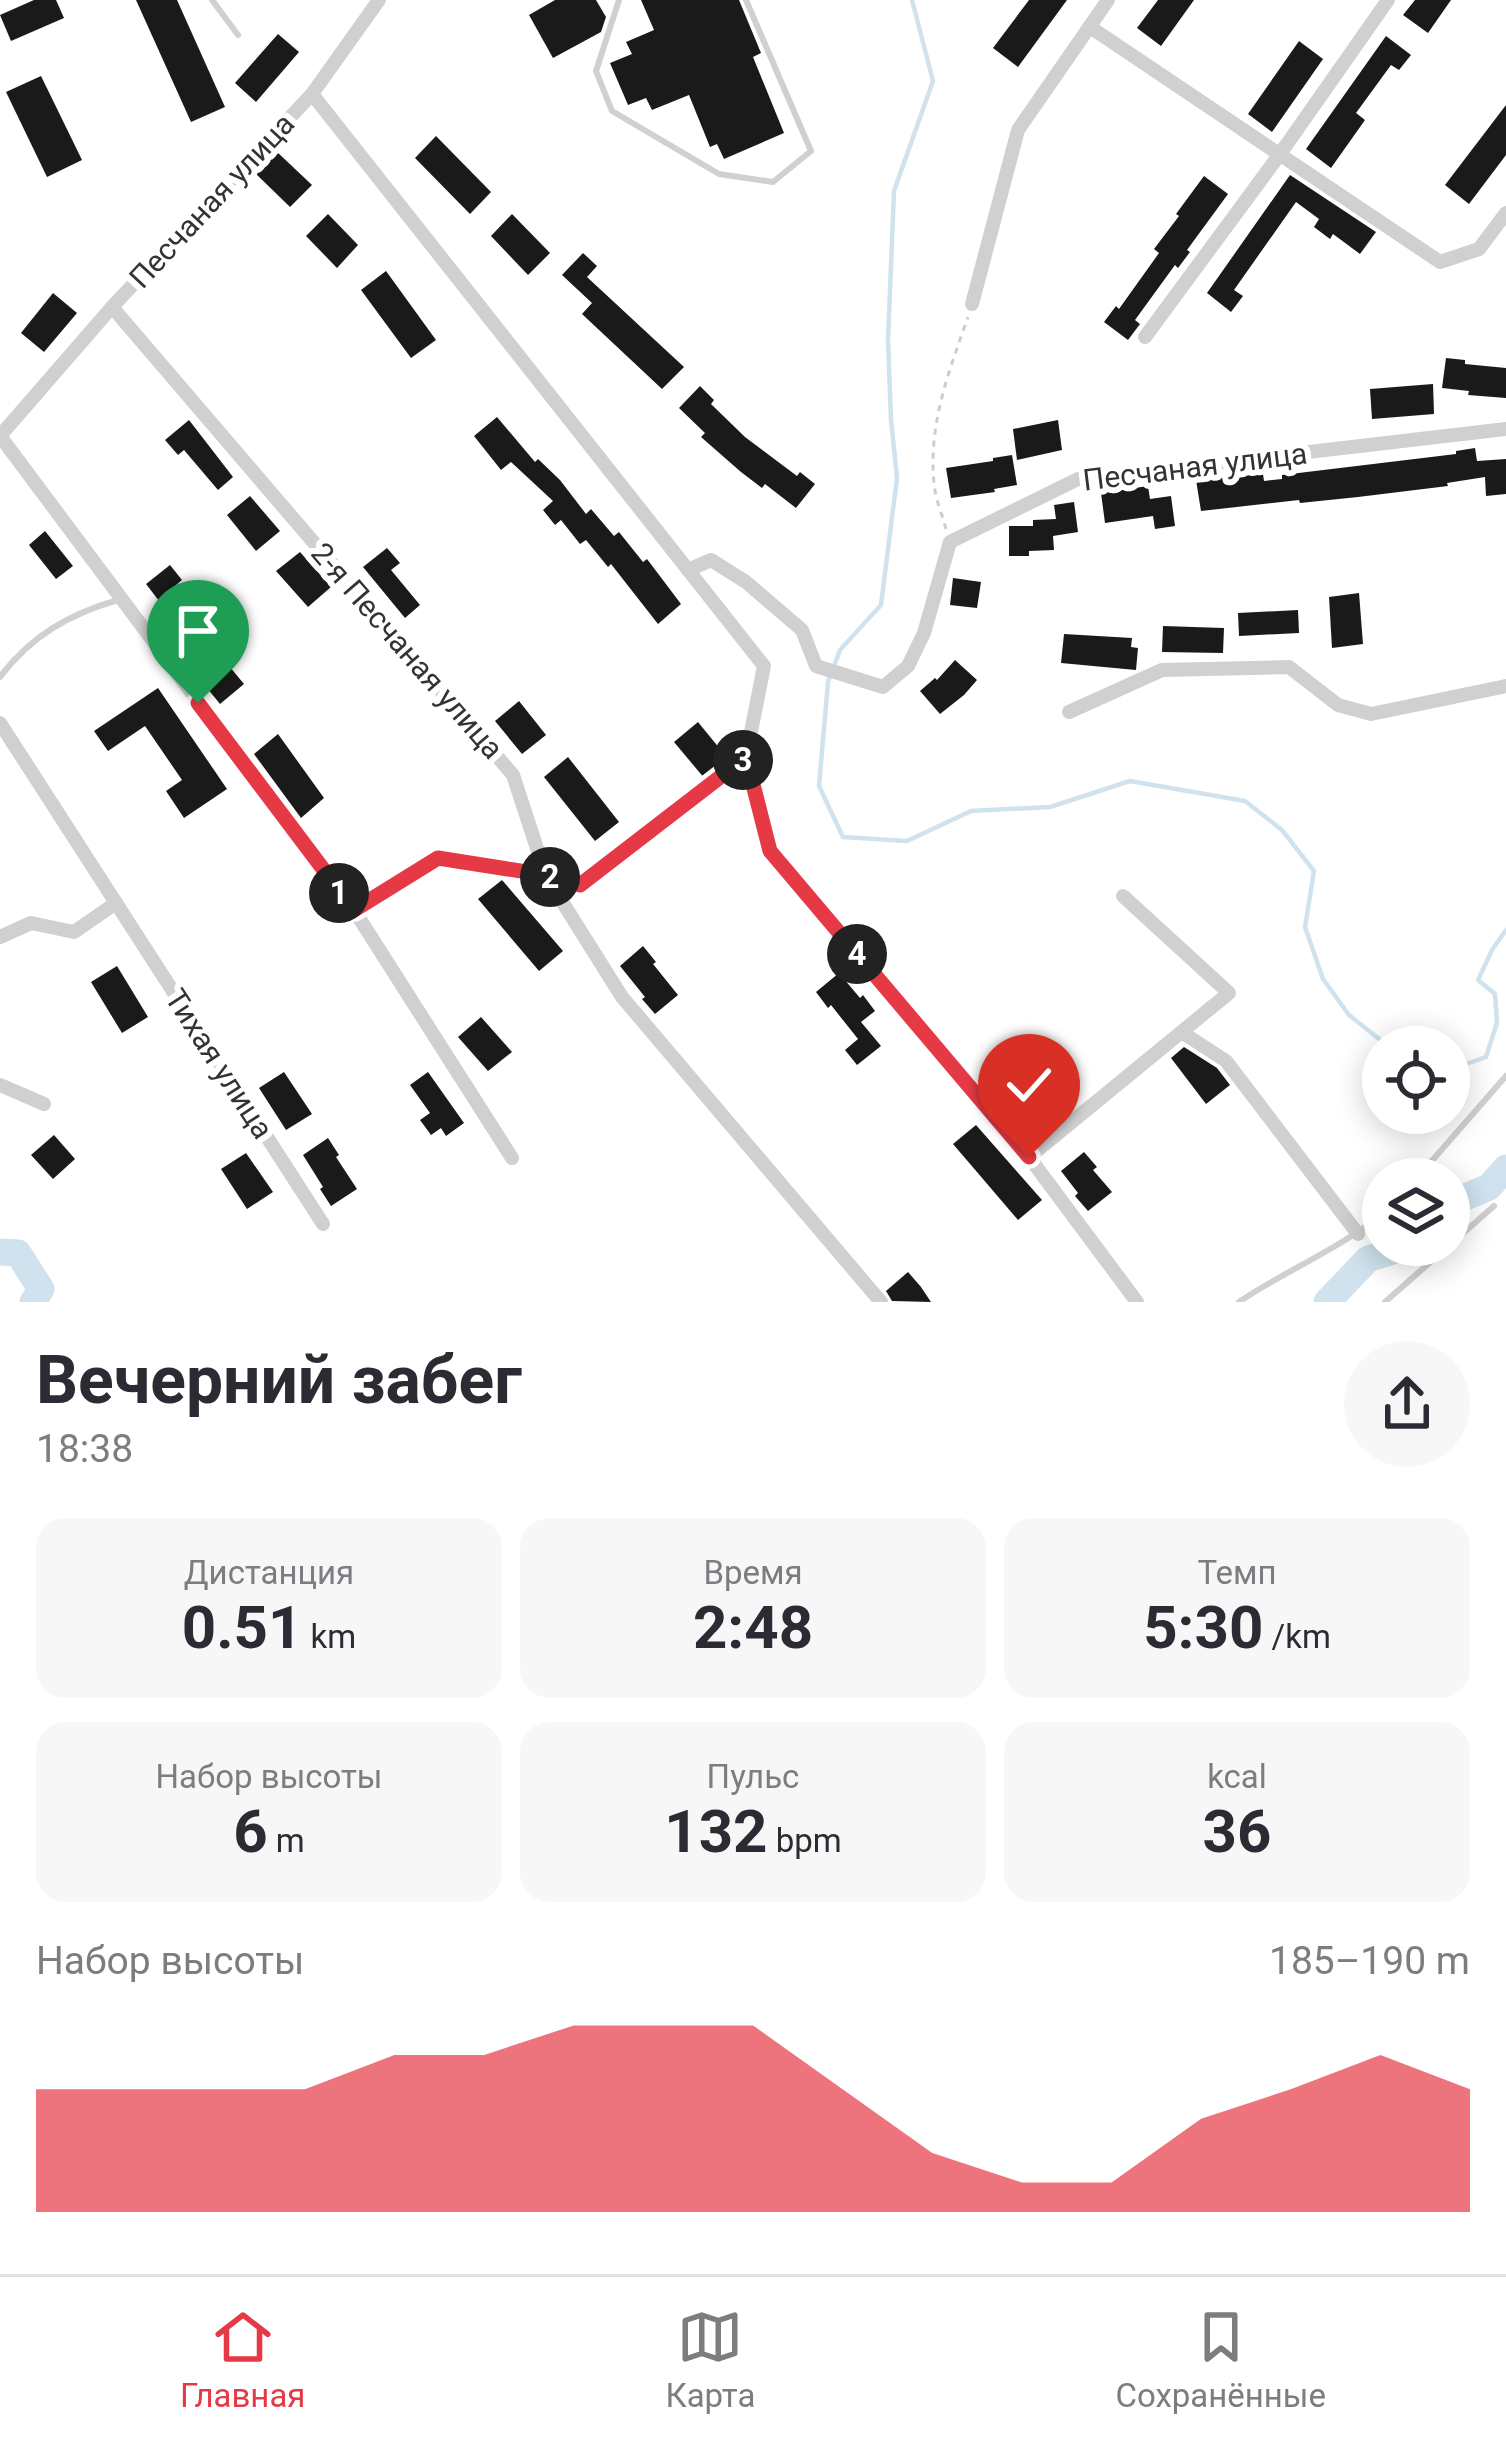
<!DOCTYPE html>
<html lang="ru">
<head>
<meta charset="utf-8">
<style>
  :root { --surface:#fff; --page:#f7f7f7; --text:#2b2b33; --muted:#7c7c81; --line:#e1e1e2; --accent:#e63946 }
  body { margin:0; font-family:Roboto,sans-serif; background:var(--page); color:var(--text); height:100vh; display:flex; flex-direction:column; font-size:45px; white-space:nowrap }
  * { box-sizing:border-box; margin:0 }
  p { font-size:39px; color:var(--muted) }
  .icon { flex:none; width:66px; height:66px; fill:none; stroke:currentColor; stroke-width:2; stroke-linecap:round; stroke-linejoin:round }
  .map { position:relative; height:1302px; overflow:hidden }
  .sheet { display:flex; flex-direction:column; background:var(--surface); flex:1 }
  .sheet>* { flex:none }
  .fabs { position:absolute; left:1362px; top:1026px; display:grid; gap:24px }
  .fabs a { display:grid; place-items:center; width:108px; height:108px; border-radius:50%; background:var(--surface); box-shadow:0 6px 30px #0003; font-size:60px }
  .pin { position:absolute; display:grid; place-items:center; width:102px; height:102px; color:#fff; margin:-123px -51px; border-radius:50% 50% 50% 0; rotate:-45deg; box-shadow:0 0 12px #0007 }
  .pin .icon { rotate:45deg }
  .km { position:absolute; width:60px; height:60px; margin:-30px; border-radius:50%; background:#222; color:#fff; font-size:33px; line-height:60px; text-align:center }
  .round { display:grid; place-items:center; flex:none; width:126px; height:126px; border-radius:63px; background:var(--page) }
  .head { display:flex; align-items:center; justify-content:space-between; height:204px; padding:0 36px }
  h1 { font-size:66px; font-weight:700; line-height:90px }
  .metrics { display:grid; grid-template-columns:repeat(3,1fr); gap:18px; height:204px; padding:12px 36px }
  .metrics div { display:grid; align-content:center; border-radius:30px; background:var(--page); text-align:center }
  .metrics b { font-size:60px; font-weight:700 }
  .metrics small { font-size:33px; font-weight:400 }
  .metrics p { font-size:33px }
  .chart { height:336px; padding:24px 36px }
  .chart p { display:flex; justify-content:space-between }
  .chart svg { width:100%; height:216px; margin-top:12px; fill:var(--accent); opacity:.7 }
  .tabs { display:flex; justify-content:space-around; align-items:center; height:168px; border-top:3px solid var(--line); background:var(--surface); font-size:33px; color:var(--muted) }
  .tabs a { display:grid; justify-items:center; gap:6px }
  .tabs .active { color:var(--accent) }
  .map>svg:first-child { display:block }
</style>
</head>
<body>
<div class="map">
<svg width="1506" height="1302" viewBox="0 0 1506 1302">
  <rect width="100%" height="100%" fill="#fff"/>
  <g fill="none" stroke-linecap="round" stroke-linejoin="round">
    <g stroke="#cfe2ee" stroke-width="4.5">
      <polyline points="912,0 933,81 894,191 888,340 891,420 897,478 881,605 840,650 828,682 819,786 843,837 907,841 971,811 1050,807 1130,781 1245,801 1282,830 1314,871 1305,927 1323,979 1349,1015 1389,1047"/>
      <polyline points="1449,1070 1486,1057 1497,1023 1495,994 1478,980 1492,950 1506,930"/>
    </g>
    <g stroke="#cfe2ee" stroke-width="27">
      <polyline points="1449,1204 1489,1187 1506,1168"/>
      <polyline points="0,1252 18,1253 41,1289 33,1302"/>
      <polyline points="1327,1302 1368,1259 1412,1245"/>
    </g>
  </g>
  <g fill="#1a1a1a">
    <polygon points="34,0 56,0 64,18 11,41 0,15"/>
    <polygon points="136,0 177,0 225,107 191,122"/>
    <polygon points="555,0 596,0 606,17 601,32 553,58 529,15"/>
    <polygon points="641,0 739,0 761,53 753,57 784,133 724,159 717,144 710,147 689,95 652,110 646,98 628,105 610,63 632,54 626,42 654,30"/>
    <polygon points="1029,0 1067,0 1018,67 993,48"/>
    <polygon points="1158,0 1194,0 1161,46 1137,28"/>
    <polygon points="1415,0 1451,0 1428,33 1403,15"/>
    <polygon points="278,34 299,52 256,102 235,83"/>
    <polygon points="1386,36 1411,55 1399,70 1391,65 1356,113 1365,120 1331,168 1306,149"/>
    <polygon points="1299,41 1323,59 1272,132 1248,114"/>
    <polygon points="41,76 82,160 47,177 6,92"/>
    <polygon points="1506,105 1506,155 1469,204 1445,185"/>
    <polygon points="436,136 491,192 470,214 415,158"/>
    <polygon points="275,150 312,185 290,207 254,172"/>
    <polygon points="1290,175 1376,232 1360,254 1333,234 1330,239 1314,227 1319,219 1296,202 1234,290 1243,296 1231,312 1207,293"/>
    <polygon points="1204,176 1228,194 1187,250 1190,252 1178,268 1175,265 1135,320 1140,324 1128,340 1104,322 1116,306 1119,309 1159,253 1154,249 1179,216 1176,214"/>
    <polygon points="328,214 358,245 337,268 306,236"/>
    <polygon points="512,214 550,253 528,275 491,236"/>
    <polygon points="583,253 597,266 587,277 684,367 662,389 582,314 592,303 562,275"/>
    <polygon points="386,271 436,340 411,358 361,290"/>
    <polygon points="53,293 77,313 44,352 21,333"/>
    <polygon points="1446,358 1465,360 1465,364 1506,368 1506,398 1468,395 1469,391 1442,388"/>
    <polygon points="1433,384 1434,414 1372,419 1370,389"/>
    <polygon points="700,386 714,400 711,404 745,437 797,476 800,472 815,484 796,508 765,484 762,488 741,472 701,437 705,433 679,408"/>
    <polygon points="497,417 535,462 538,459 560,480 586,514 591,509 614,536 619,532 643,562 647,559 681,604 658,624 611,564 608,567 586,540 580,544 561,520 555,525 543,510 553,501 511,462 501,470 474,436"/>
    <polygon points="189,420 233,477 218,490 184,450 178,455 165,440"/>
    <polygon points="1058,420 1062,450 1017,460 1013,429"/>
    <polygon points="1475,448 1477,461 1506,459 1506,494 1486,496 1485,477 1447,483 1448,486 1358,497 1300,503 1299,500 1201,511 1196,480 1263,474 1264,481 1282,479 1282,475 1456,454 1456,451"/>
    <polygon points="1012,455 1017,485 994,489 995,492 951,498 946,468 993,461 993,458"/>
    <polygon points="1148,486 1150,499 1171,496 1175,526 1155,529 1153,516 1105,523 1101,493"/>
    <polygon points="250,496 280,531 256,551 227,515"/>
    <polygon points="1074,502 1078,532 1053,536 1054,550 1029,551 1029,556 1009,556 1009,526 1033,526 1033,520 1056,519 1054,505"/>
    <polygon points="45,531 73,566 56,579 29,545"/>
    <polygon points="387,548 400,563 391,570 420,605 405,618 363,567"/>
    <polygon points="300,552 331,587 308,607 276,571"/>
    <polygon points="170,565 182,580 170,590 191,616 167,635 154,620 166,610 146,584"/>
    <polygon points="953,578 981,582 977,608 950,605"/>
    <polygon points="1359,593 1363,644 1332,648 1329,597"/>
    <polygon points="1298,610 1299,633 1239,636 1238,613"/>
    <polygon points="1163,626 1224,628 1223,653 1162,652"/>
    <polygon points="1064,634 1132,638 1131,647 1138,648 1136,670 1061,663"/>
    <polygon points="215,644 228,659 225,661 244,684 220,704 207,688 210,686 192,663"/>
    <polygon points="955,660 977,680 964,695 940,714 920,691 935,678 937,680"/>
    <polygon points="158,688 227,789 184,818 166,791 182,780 145,726 108,751 94,731"/>
    <polygon points="519,701 546,735 522,754 495,721"/>
    <polygon points="698,722 729,760 705,779 674,742"/>
    <polygon points="278,734 324,798 301,818 254,754"/>
    <polygon points="568,757 619,822 595,841 544,777"/>
    <polygon points="502,880 563,951 539,971 478,899"/>
    <polygon points="643,946 656,962 653,964 678,995 655,1014 642,999 645,997 620,966"/>
    <polygon points="117,966 148,1017 122,1033 91,982"/>
    <polygon points="839,973 860,998 863,995 875,1011 861,1022 881,1046 857,1065 845,1050 858,1039 831,1005 828,1008 816,992"/>
    <polygon points="481,1017 512,1052 488,1071 458,1037"/>
    <polygon points="1184,1047 1217,1068 1230,1085 1206,1104 1171,1058"/>
    <polygon points="284,1072 312,1114 286,1130 259,1088"/>
    <polygon points="428,1072 464,1123 446,1136 441,1128 431,1135 420,1120 430,1113 410,1085"/>
    <polygon points="976,1125 1042,1200 1018,1220 953,1144"/>
    <polygon points="54,1135 75,1159 53,1179 31,1155"/>
    <polygon points="328,1138 339,1155 336,1157 357,1189 331,1206 320,1189 323,1187 303,1155"/>
    <polygon points="1084,1152 1097,1167 1093,1170 1112,1192 1088,1211 1075,1196 1078,1193 1061,1171"/>
    <polygon points="246,1153 273,1192 247,1209 221,1169"/>
    <polygon points="908,1272 921,1287 931,1302 892,1301 886,1291"/>
  </g>
  <g fill="none" stroke-linecap="round" stroke-linejoin="round">
    <path stroke="#cdcdcd" stroke-width="3" stroke-dasharray="6 6" stroke-linecap="butt" d="M946 529C942 514 935 498 934 483 928 425 949 371 968 317"/>
    <g stroke="#d0d0d0" stroke-width="6">
      <polyline points="212,0 238,35"/>
      <polyline points="619,0 596,71 612,111 719,174 773,182 811,151 746,0"/>
      <path d="M0 677C31 636 69 614 118 600"/>
      <polyline points="355,910 438,858 546,876 580,885 743,759"/>
      <polyline points="1416,1179 1506,1076"/>
      <path d="M1239 1302C1286 1270 1340 1249 1383 1213"/>
      <polyline points="1385,1302 1494,1206"/>
    </g>
    <g stroke="#d0d0d0" stroke-width="14">
      <polyline points="1090,27 1440,262 1479,249 1506,213"/>
      <polyline points="312,94 379,0"/>
      <polyline points="972,304 1018,130 1108,0"/>
      <polyline points="112,307 513,775 546,876 622,997 881,1302"/>
      <polyline points="1145,337 1280,154 1388,0"/>
      <polyline points="688,570 711,560 746,582 802,630 816,666 883,687 908,666 924,633 950,542 1078,479 1506,429"/>
      <polyline points="1069,712 1162,670 1289,667 1338,705 1371,714 1506,686"/>
      <polyline points="0,723 323,1224"/>
      <polyline points="1123,896 1229,993 1029,1157 1137,1302"/>
      <polyline points="0,937 31,923 74,932 116,903"/>
      <polyline points="1183,1033 1226,1061 1358,1234"/>
      <polyline points="0,1085 44,1104"/>
      <polyline points="512,1158 354,910 0,436 112,307 312,94 764,666 746,757 770,851 1029,1157"/>
    </g>
  </g>
  <g fill="none" stroke-linecap="round" stroke-linejoin="round">
    <defs>
      <polyline id="route" points="198,703 354,910 438,858 546,875 580,885 746,757 770,851 1029,1157"/>
    </defs>
    <use href="#route" stroke="#fff" stroke-width="24"/>
    <use href="#route" stroke="#e63946" stroke-width="15"/>
  </g>
  <g text-anchor="middle" stroke-width="12" stroke-linejoin="round" paint-order="stroke">
    <g font-size="30" fill="#333" stroke="#fff">
      <text transform="translate(212 201) rotate(-47)" y="10">Песчаная улица</text>
      <text transform="translate(1195 467) rotate(-7)" y="10">Песчаная улица</text>
      <text transform="translate(407 651) rotate(49)" y="10">2-я Песчаная улица</text>
      <text transform="translate(219 1064) rotate(57)" y="10">Тихая улица</text>
    </g>
  </g>
</svg>
<div class="fabs">
<a><svg class="icon" aria-label="locate" viewBox="0 0 24 24"><circle cx="12" cy="12" r="6"/><path d="M12 2v4M12 18v4M2 12h4M18 12h4"/></svg></a>
<a><svg class="icon" aria-label="layers" viewBox="0 0 24 24"><path d="M12 4l9 5-9 5-9-5zM3 14l9 5 9-5"/></svg></a>
</div>
<div class="pin" style="left:198px;top:703px;background:#1e9e55"><svg class="icon" aria-label="arrive" viewBox="0 0 24 24"><path d="M6 21V4h12l-3 4 3 4H6"/></svg></div>
<div class="pin" style="left:1029px;top:1157px;background:#d93025"><svg class="icon" aria-label="check" viewBox="0 0 24 24"><path d="M5 12l5 5 9-10"/></svg></div>
<b class="km" style="left:339px;top:893px">1</b>
<b class="km" style="left:550px;top:877px">2</b>
<b class="km" style="left:743px;top:760px">3</b>
<b class="km" style="left:857px;top:954px">4</b>
</div>
<section class="sheet">
<div class="head"><div><h1>Вечерний забег</h1><p>18:38</p></div><a class="round"><svg class="icon" aria-label="share" viewBox="0 0 24 24"><path d="M12 15V3M7 8l5-5 5 5M5 13v7h14v-7"/></svg></a></div>
<div class="metrics">
<div><p>Дистанция</p><b>0.51<small> km</small></b></div>
<div><p>Время</p><b>2:48</b></div>
<div><p>Темп</p><b>5:30<small> /km</small></b></div>
</div>
<div class="metrics">
<div><p>Набор высоты</p><b>6<small> m</small></b></div>
<div><p>Пульс</p><b>132<small> bpm</small></b></div>
<div><p>kcal</p><b>36</b></div>
</div>
<div class="chart"><p><span>Набор высоты</span>185–190 m</p>
<svg viewBox="0 0 160 44" preserveAspectRatio="none"><path d="M0 44V19L10 19L20 19L30 19L40 12L50 12L60 6L70 6L80 6L90 19L100 32L110 38L120 38L130 25L140 19L150 12L160 19V44z"/></svg>
</div>
</section>
<nav class="tabs">
<a class="active"><svg class="icon" aria-label="home" viewBox="0 0 24 24"><path d="M3 11l9-7 9 7M6 9v11h12V9"/></svg>Главная</a>
<a><svg class="icon" aria-label="map" viewBox="0 0 24 24"><path d="M3 6l6-2 6 2 6-2v14l-6 2-6-2-6 2zM9 4v14M15 6v14"/></svg>Карта</a>
<a><svg class="icon" aria-label="saved" viewBox="0 0 24 24"><path d="M7 4h10v16l-5-4-5 4z"/></svg>Сохранённые</a>
</nav>
</body>
</html>
